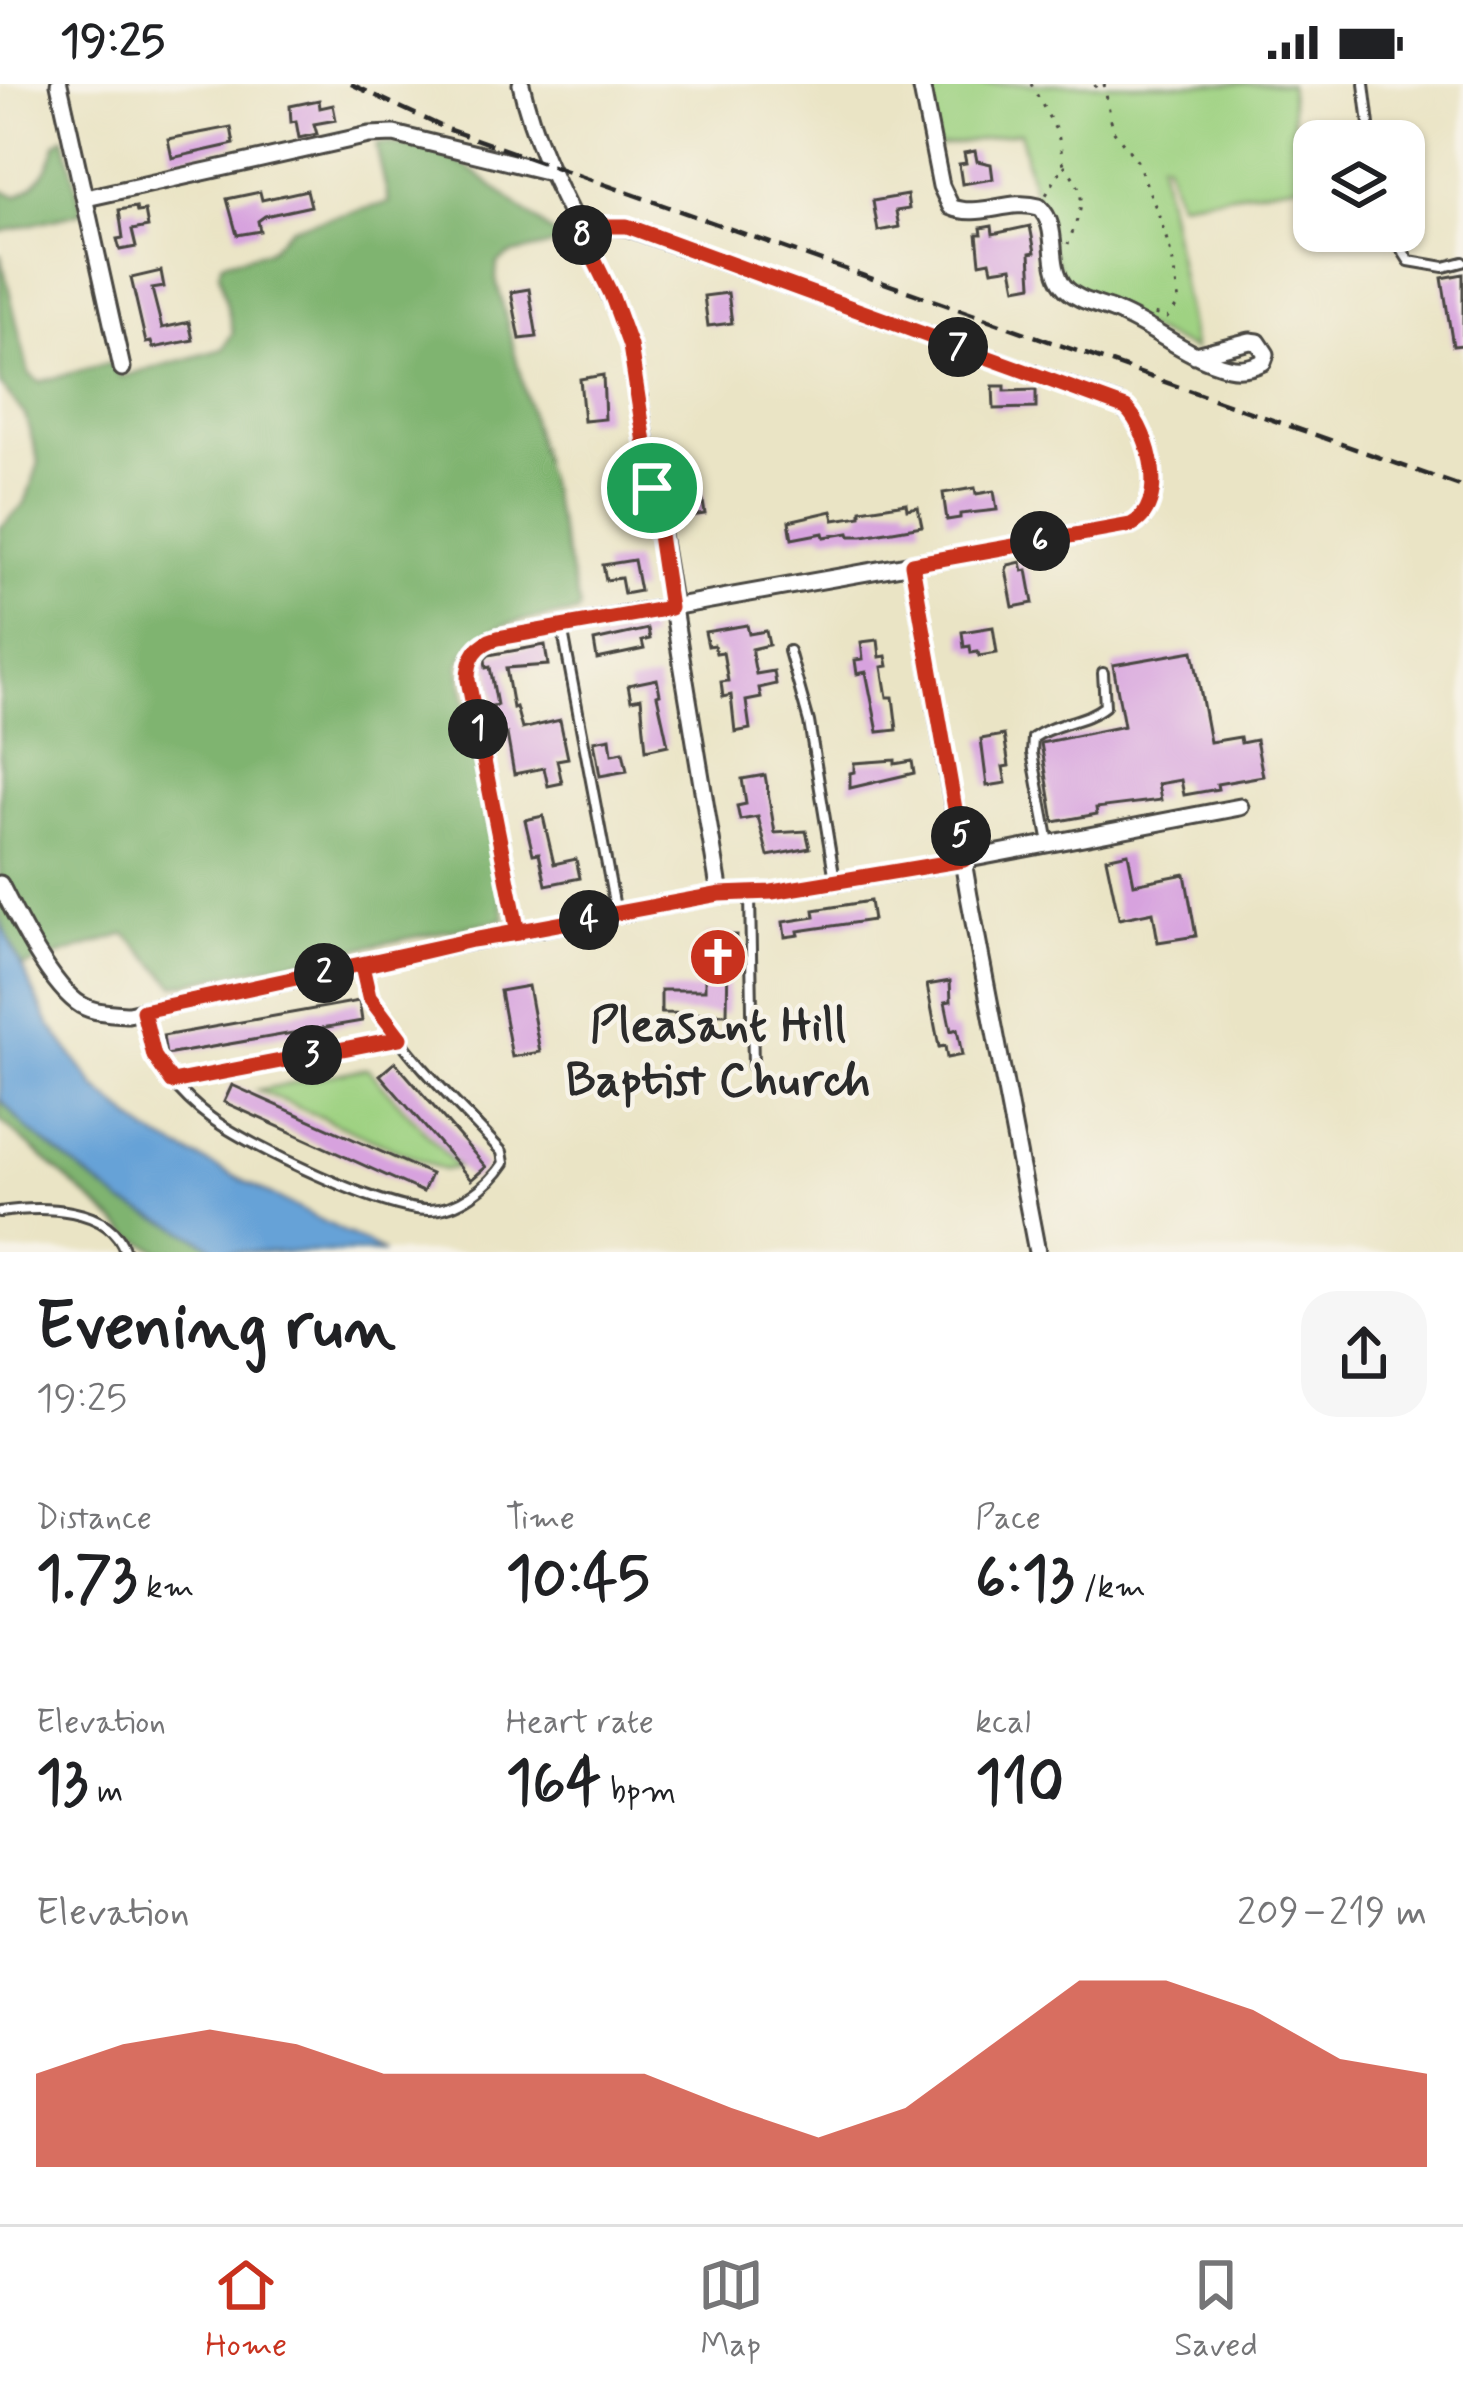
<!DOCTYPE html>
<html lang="en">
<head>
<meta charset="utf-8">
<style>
  :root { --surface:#fff; --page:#f6f6f6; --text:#202124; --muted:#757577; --line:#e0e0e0; --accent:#c8321e }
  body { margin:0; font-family:Mynerve,sans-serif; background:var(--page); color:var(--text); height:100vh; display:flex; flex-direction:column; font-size:45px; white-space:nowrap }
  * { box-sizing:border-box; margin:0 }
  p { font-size:39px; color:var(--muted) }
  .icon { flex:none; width:66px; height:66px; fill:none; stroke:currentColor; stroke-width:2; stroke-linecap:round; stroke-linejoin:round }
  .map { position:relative; height:1168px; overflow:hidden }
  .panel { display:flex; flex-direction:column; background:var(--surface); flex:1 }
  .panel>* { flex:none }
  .controls { position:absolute; left:1293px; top:36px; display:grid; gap:24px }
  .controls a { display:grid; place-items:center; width:132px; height:132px; border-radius:24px; background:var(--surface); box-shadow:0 3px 9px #0004; font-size:60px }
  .pin { position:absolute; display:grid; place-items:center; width:102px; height:102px; color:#fff; margin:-51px; border:6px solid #fff; border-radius:50%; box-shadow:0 3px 12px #0007 }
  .km { position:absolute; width:60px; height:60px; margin:-30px; border-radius:50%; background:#222; color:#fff; font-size:33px; line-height:60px; text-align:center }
  .round { display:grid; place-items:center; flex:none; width:126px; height:126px; border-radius:36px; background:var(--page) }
  .head { display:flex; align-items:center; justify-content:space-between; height:204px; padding:0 36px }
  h1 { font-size:66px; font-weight:700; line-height:90px }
  .metrics { display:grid; grid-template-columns:repeat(3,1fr); gap:18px; height:204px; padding:12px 36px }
  .metrics div { display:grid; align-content:center }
  .metrics b { font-size:60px; font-weight:700 }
  .metrics small { font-size:33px; font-weight:400 }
  .metrics p { font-size:33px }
  .chart { height:336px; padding:24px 36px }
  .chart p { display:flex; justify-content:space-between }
  .chart svg { width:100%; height:216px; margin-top:12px; fill:var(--accent); opacity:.7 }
  .status { display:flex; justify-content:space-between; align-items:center; height:84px; padding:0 60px; background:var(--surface); direction:ltr }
  .status svg { height:33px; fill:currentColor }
  .dock { display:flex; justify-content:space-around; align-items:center; height:168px; border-top:3px solid var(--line); background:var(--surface); font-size:33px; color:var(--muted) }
  .dock a { display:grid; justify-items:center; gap:6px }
  .dock .current { color:var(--accent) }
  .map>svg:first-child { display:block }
</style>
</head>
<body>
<div class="status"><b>19:25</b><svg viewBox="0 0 49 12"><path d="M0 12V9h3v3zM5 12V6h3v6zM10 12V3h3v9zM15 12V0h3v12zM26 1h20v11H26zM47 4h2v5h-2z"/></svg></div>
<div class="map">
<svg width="1463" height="1168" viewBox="0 0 1463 1168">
  <rect width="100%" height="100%" fill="#f7f3e8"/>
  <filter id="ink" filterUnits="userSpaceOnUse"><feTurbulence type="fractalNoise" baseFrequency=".00833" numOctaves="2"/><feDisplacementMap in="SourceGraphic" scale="24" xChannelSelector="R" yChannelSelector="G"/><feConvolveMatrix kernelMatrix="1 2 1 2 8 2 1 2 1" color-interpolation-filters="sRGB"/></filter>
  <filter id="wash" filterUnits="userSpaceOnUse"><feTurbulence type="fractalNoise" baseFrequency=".004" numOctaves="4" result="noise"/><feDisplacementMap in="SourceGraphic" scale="48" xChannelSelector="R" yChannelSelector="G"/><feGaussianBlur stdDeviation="2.7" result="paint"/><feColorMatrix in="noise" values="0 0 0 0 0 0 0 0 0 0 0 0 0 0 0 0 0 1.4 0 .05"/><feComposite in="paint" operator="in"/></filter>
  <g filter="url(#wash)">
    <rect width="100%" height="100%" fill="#eae4c5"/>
    <g fill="#9fd282" stroke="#657e56" stroke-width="3">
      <path d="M926 0H1289L1300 100 1178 118 1166 78 1160 77 1194 266C1163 251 1089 223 1069 200 1047 175 1027 83 1020 48L937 63Z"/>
      <polygon points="367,984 457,1083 443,1086 258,1006"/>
    </g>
    <g fill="#7fb470" stroke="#55704e" stroke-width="3">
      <path d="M64 53 82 128 0 148V106L17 112C40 101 50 83 56 59Z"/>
      <path d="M386 59 434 65 472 86 552 149 557 160 509 171 497 180 496 195 580 525 576 529C531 537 478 533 459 582L505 835 175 901 126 850 22 883 0 837V444L25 419 39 379 25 331 0 300V168L29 290 39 298 109 279 121 293 223 265 233 248 219 188 223 178 268 167 292 143 389 119 376 61Z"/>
      <polygon points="0,1015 27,1045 124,1120 176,1142 221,1168 161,1168 132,1152 0,1036"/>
    </g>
    <polygon fill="#66a2d7" stroke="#486681" stroke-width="3" points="0,837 48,938 96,1004 149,1049 384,1168 221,1168 176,1142 124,1120 27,1045 0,1015"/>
    <g id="blocks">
      <g fill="#d7a2de">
        <polygon points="319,16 320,24 333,21 336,36 314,40 317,50 299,54 296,37 291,38 290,22"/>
        <polygon points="231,43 234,60 172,74 168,55"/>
        <polygon points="975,67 977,77 991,80 993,95 962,100 959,80 966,79 964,69"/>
        <polygon points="307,106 311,122 265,132 258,137 260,147 237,151 227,115 260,108 262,116"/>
        <polygon points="907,111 909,125 896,127 899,143 878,147 873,117"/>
        <polygon points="136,123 137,128 145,127 148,143 132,146 136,163 120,166 117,155 123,154 119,126"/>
        <polygon points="992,142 993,150 1030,142 1035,168 1030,169 1032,201 1016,204 1012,183 992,186 990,177 980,179 977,150 982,150 981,144"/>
        <polygon points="161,187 164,203 152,205 162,244 189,238 193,256 153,264 151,258 146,259 131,194"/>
        <polygon points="1463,190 1463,261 1453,262 1442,194"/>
        <polygon points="529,205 537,253 520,255 511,208"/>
        <polygon points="728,209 732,239 708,242 704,212"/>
        <polygon points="603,291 605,335 584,337 580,295"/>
        <polygon points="993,302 1005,302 1005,307 1036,306 1036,324 994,325"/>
        <polygon points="699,392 705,430 683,433 677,395"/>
        <polygon points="975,404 976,410 994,407 997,426 960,430 960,434 947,436 943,409"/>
        <polygon points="906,419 907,425 918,423 922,442 863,452 850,452 849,449 824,453 823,449 792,455 789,437 832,427 834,436 861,432 861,426"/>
        <polygon points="634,476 640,507 624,510 621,494 606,496 603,481"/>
        <polygon points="1021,478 1023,487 1027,486 1033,519 1013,523 1006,486 1008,481"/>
        <polygon points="747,541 749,550 766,547 769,561 752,565 752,569 756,590 774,587 776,600 759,604 761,614 746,617 750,645 735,648 731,611 723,613 721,598 728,597 723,568 716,569 714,561 708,562 705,548"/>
        <polygon points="993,543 997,569 979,572 978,568 971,569 970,562 964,563 962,548"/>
        <polygon points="648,545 650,555 642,557 644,565 597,575 594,557"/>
        <polygon points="878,556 880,573 886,572 888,582 882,583 887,613 893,613 897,646 878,648 866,588 857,590 855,576 863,575 861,558"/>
        <polygon points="545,561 548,581 506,584 513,624 516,623 522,645 560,636 568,674 557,676 562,699 548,702 544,684 514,690 507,650 493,653 488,630 494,628 492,622 497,621 490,583 486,584 485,575 489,571"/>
        <polygon points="1193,567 1210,658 1240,653 1241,659 1256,656 1263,692 1217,700 1218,705 1184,711 1181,696 1158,700 1161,716 1096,724 1097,730 1054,738 1041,659 1124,642 1113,581"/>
        <polygon points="657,595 660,610 657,611 668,661 646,666 641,614 631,616 628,601"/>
        <polygon points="1004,651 1009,682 1003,683 1006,699 987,702 981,655"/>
        <polygon points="610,654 612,670 623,668 627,687 600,692 594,657"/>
        <polygon points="895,676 895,680 912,677 914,689 850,704 850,689 854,688 854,679"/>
        <polygon points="765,691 775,749 806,747 810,764 768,772 758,733 740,736 737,722 746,720 742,695"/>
        <polygon points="543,732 554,780 576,775 580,794 546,801 539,769 533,770 525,736"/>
        <polygon points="1128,769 1134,800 1185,790 1196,852 1158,858 1153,828 1119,835 1106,774"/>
        <polygon points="870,817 873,836 798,847 799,851 785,853 783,838 815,833 814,826"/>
        <polygon points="705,851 736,851 735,875 728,875 727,930 661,929 661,906 705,906"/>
        <polygon points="950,897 951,917 945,918 951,947 957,945 962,971 947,974 945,962 939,963 927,901"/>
        <polygon points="528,902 540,968 512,973 500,907"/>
        <polygon points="359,917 362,937 166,971 163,952"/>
        <polygon points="395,978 486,1083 471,1096 380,991"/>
        <polygon points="232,1001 431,1090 423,1108 224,1018"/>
      </g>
    </g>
  </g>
  <g filter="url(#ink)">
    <use href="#blocks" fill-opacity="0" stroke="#484742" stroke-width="3"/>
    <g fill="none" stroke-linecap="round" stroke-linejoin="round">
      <defs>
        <g id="lane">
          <polyline points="1364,0 1371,57"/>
          <polyline points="1390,147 1409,177 1444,183 1463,178"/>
          <polyline points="562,543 616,829"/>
          <polyline points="789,567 809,638 835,796"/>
          <path d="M1049 759 1032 669 1033 654C1055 638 1084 639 1105 622L1103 589"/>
          <polyline points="750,811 753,983"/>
          <path d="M144 930C149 950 151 973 165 989 178 1005 194 1022 211 1034 249 1062 384 1127 429 1126 458 1126 489 1102 504 1079L502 1068C455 1016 379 951 362 883"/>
          <polyline points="172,997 400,954"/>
          <path d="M0 1128C40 1122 111 1121 125 1168"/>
        </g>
        <g id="street">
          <polyline points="59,0 122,284"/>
          <path d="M521 0C541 94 601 171 630 262L720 810"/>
          <path d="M921 0 941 102 951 123C978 135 1010 114 1039 123 1061 144 1046 177 1063 201 1073 215 1096 220 1112 226 1152 241 1186 273 1228 283 1241 286 1251 284 1263 278L1266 270 1258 258 1250 257 1195 271"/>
          <polyline points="86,114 369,51 394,50 550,88"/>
          <polyline points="912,480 969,812 1037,1168"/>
          <path d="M0 800C16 832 51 903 81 921 95 929 112 929 128 930L472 857 720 810 772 808 921 784 1240 723"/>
          <path d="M518 849 468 596C468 574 476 560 498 554L1131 441C1170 422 1151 340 1120 321L627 143 600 142 580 147"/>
        </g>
      </defs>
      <use href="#lane" stroke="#484742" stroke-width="14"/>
      <use href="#street" stroke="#484742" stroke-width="21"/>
      <g stroke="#484742" stroke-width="3" stroke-dasharray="3 9" stroke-linecap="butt">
        <polyline points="1031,0 1058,50 1064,81 1046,111"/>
        <polyline points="1104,0 1113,46 1137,77 1160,134 1172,173 1179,219 1167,234 1154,230"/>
        <polyline points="1094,3 1099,0"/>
        <path d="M1064 81C1091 113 1081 124 1068 160"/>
      </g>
      <use href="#lane" stroke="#fff" stroke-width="8"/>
      <use href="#street" stroke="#fff" stroke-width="15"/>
      <polyline stroke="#2b2b2b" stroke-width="4.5" stroke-dasharray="18 9" stroke-linecap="butt" points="351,0 447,45 1463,403"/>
    </g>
  </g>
  <g fill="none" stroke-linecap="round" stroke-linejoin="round" filter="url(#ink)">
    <defs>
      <path id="route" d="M652 404 670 524 498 554C476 560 468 574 468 596L518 849 472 856 143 927 154 972 172 998 400 954 369 913 362 882 472 856 720 810 772 808 964 776 912 480 1131 441C1169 422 1151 349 1126 324L627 142H600L580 147 611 210 630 262 652 404"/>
    </defs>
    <use href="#route" stroke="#fff" stroke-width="24"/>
    <use href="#route" stroke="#c8321e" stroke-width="15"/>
  </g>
  <defs>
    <symbol id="church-disc" viewBox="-11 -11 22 22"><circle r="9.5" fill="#c8321e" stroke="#f7f3e8"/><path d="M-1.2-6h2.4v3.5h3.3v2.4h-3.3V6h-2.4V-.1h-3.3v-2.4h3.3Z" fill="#fff"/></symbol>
  </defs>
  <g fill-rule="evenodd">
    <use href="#church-disc" x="685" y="840" width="66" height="66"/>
  </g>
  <g text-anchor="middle" stroke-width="9" stroke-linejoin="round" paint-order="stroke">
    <g font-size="48" font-weight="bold" fill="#2b2b2b" stroke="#f7f3e8">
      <text x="718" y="956">Pleasant Hill<tspan x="718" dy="55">Baptist Church</tspan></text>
    </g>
  </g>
</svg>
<div class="controls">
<a><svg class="icon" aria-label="layers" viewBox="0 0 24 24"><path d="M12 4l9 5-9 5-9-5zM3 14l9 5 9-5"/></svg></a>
</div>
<div class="pin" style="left:652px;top:404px;background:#1e9e55"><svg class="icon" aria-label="arrive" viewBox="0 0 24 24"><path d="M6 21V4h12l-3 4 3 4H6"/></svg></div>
<b class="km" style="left:478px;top:645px">1</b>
<b class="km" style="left:324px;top:889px">2</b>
<b class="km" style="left:312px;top:971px">3</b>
<b class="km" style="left:589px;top:836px">4</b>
<b class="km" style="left:961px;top:752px">5</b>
<b class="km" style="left:1040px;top:457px">6</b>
<b class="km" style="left:958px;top:263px">7</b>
<b class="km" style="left:582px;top:151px">8</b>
</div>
<section class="panel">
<div class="head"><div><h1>Evening run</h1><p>19:25</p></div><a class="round"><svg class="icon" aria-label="share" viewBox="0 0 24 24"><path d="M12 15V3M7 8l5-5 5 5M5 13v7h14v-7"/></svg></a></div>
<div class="metrics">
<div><p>Distance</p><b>1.73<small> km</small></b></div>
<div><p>Time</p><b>10:45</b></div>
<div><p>Pace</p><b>6:13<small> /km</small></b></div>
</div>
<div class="metrics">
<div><p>Elevation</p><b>13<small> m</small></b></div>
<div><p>Heart rate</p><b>164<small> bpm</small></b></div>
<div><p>kcal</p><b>110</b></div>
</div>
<div class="chart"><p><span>Elevation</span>209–219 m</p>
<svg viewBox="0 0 160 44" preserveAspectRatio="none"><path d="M0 44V25L10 19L20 16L30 19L40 25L50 25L60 25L70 25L80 32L90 38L100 32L110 19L120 6L130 6L140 12L150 22L160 25V44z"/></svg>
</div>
</section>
<nav class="dock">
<a class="current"><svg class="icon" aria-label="home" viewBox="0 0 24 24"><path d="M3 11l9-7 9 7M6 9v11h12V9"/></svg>Home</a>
<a><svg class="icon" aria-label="map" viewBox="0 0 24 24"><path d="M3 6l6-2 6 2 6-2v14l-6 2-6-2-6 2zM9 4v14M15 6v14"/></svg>Map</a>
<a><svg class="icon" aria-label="saved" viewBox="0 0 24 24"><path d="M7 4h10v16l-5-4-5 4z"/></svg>Saved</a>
</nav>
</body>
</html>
